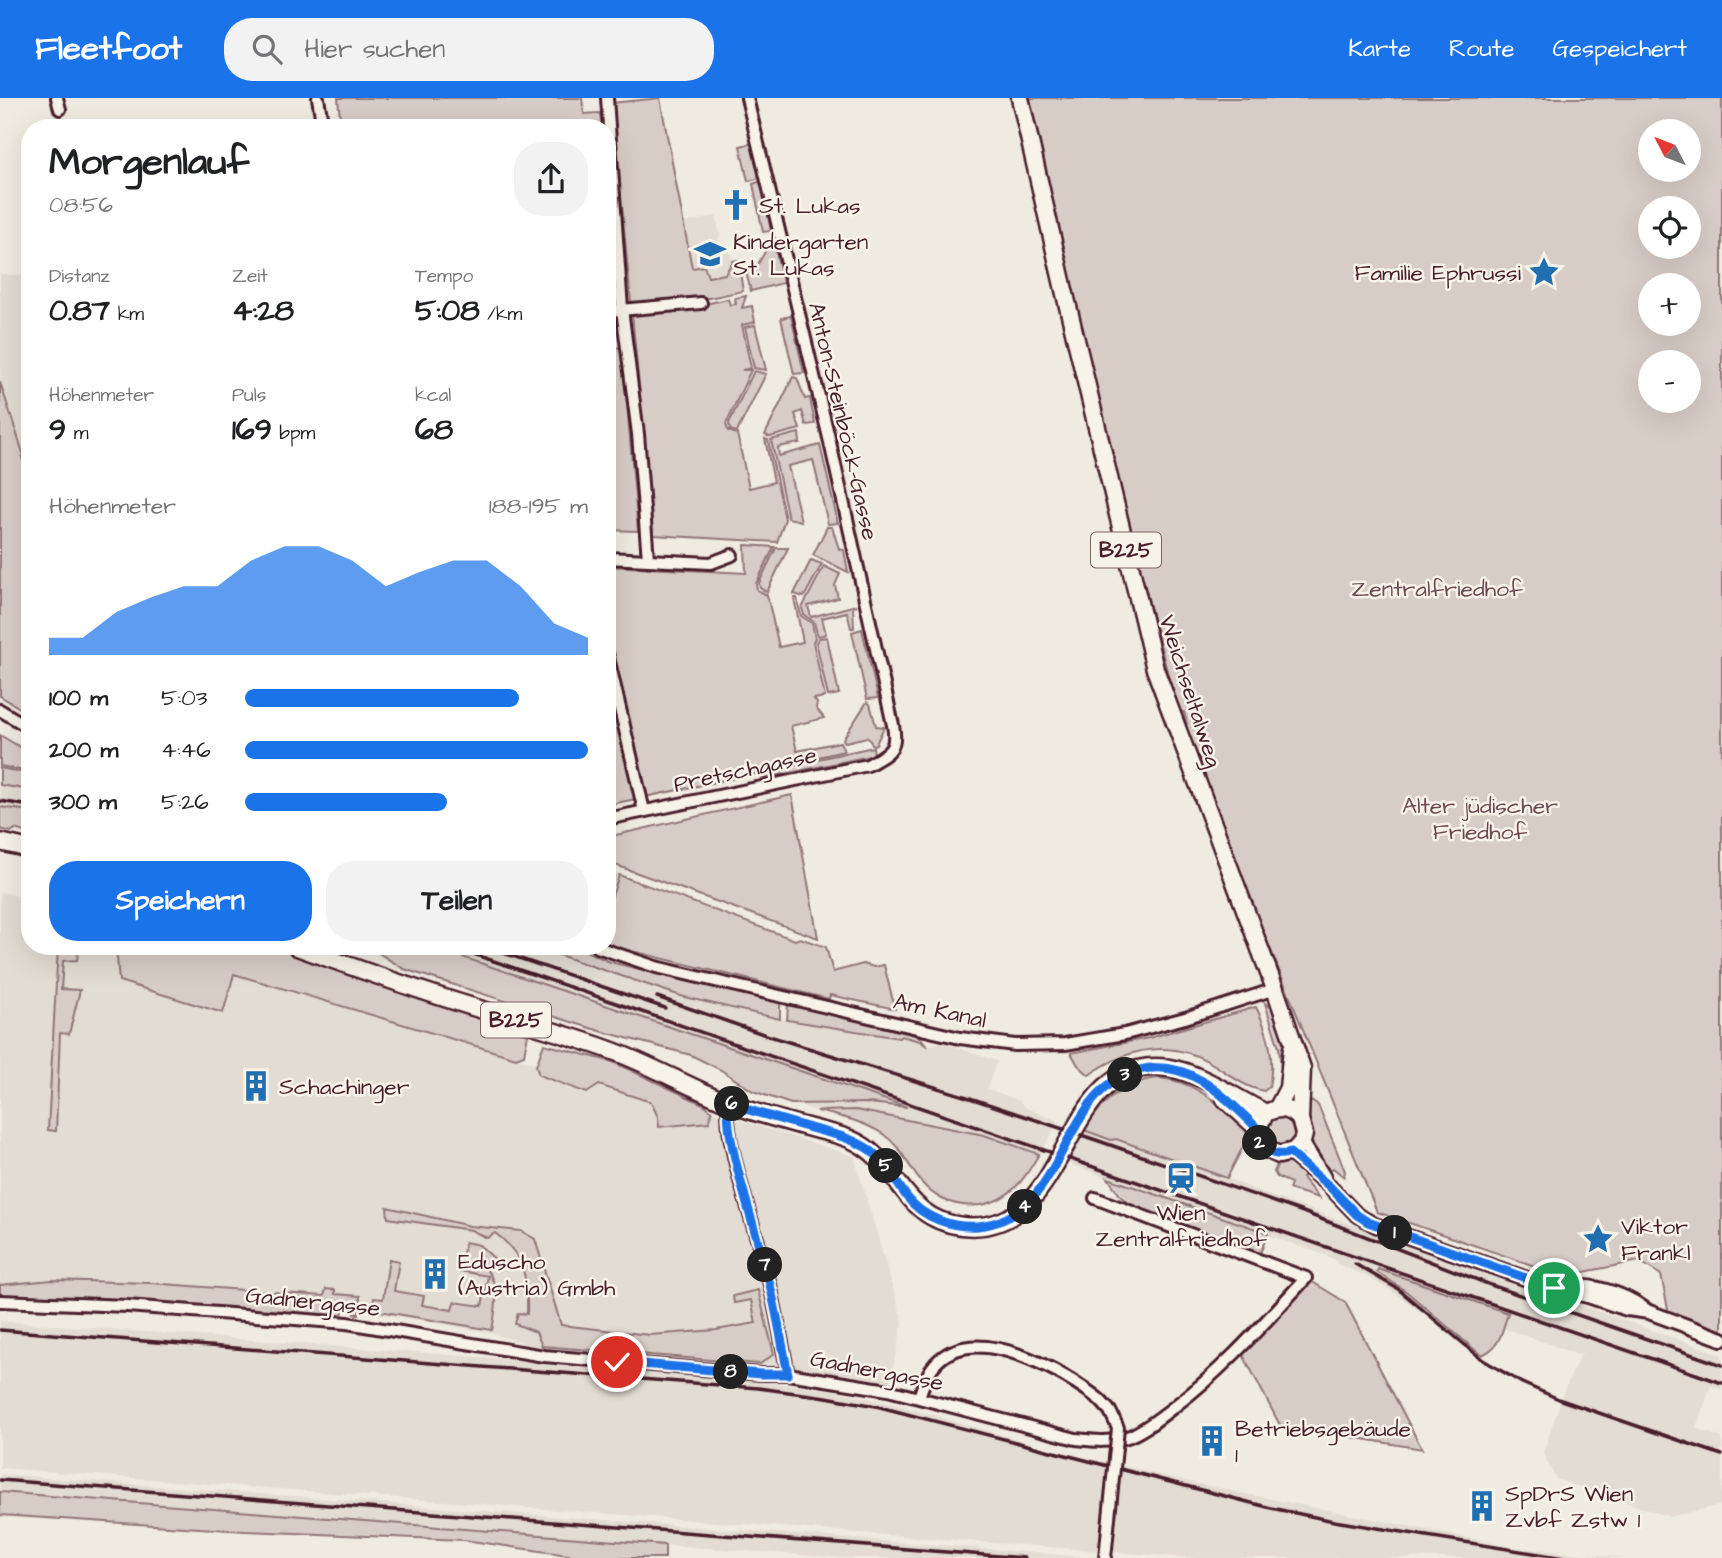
<!DOCTYPE html>
<html lang="de">
<head>
<meta charset="utf-8">
<style>
  :root { --surface:#fff; --page:#f2f2f2; --text:#202124; --muted:#757577; --accent:#1a73e8 }
  body { margin:0; font-family:"Architects Daughter",sans-serif; background:var(--page); color:var(--text); height:100vh; display:flex; flex-direction:column; font-size:26px; white-space:nowrap }
  * { box-sizing:border-box; margin:0 }
  p { font-size:23px; color:var(--muted) }
  .icon { flex:none; width:38px; height:38px; fill:none; stroke:currentColor; stroke-width:2; stroke-linecap:round; stroke-linejoin:round }
  .map { position:relative; flex:1; overflow:hidden }
  .side { position:absolute; left:21px; top:21px; width:595px; height:836px; display:flex; flex-direction:column; background:var(--surface); border-radius:28px; box-shadow:0 7px 28px #0002 }
  .side>* { flex:none }
  .needle { width:46px; rotate:312deg }
  .controls { position:absolute; left:1638px; top:21px; display:grid; gap:14px }
  .controls a { display:grid; place-items:center; width:63px; height:63px; border-radius:50%; background:var(--surface); box-shadow:0 7px 28px #0002; font-size:35px }
  .pin { position:absolute; display:grid; place-items:center; width:60px; height:60px; color:#fff; margin:-30px; border:4px solid #fff; border-radius:50%; box-shadow:0 2px 7px #0007 }
  .km { position:absolute; width:35px; height:35px; margin:-18px; border-radius:50%; background:#222; color:#fff; font-size:19px; line-height:35px; text-align:center }
  .round { display:grid; place-items:center; flex:none; width:74px; height:74px; border-radius:28px; background:var(--page) }
  .headline { display:flex; align-items:center; justify-content:space-between; height:119px; padding:0 28px }
  h1 { font-size:38px; font-weight:700; line-height:52px }
  .figures { display:grid; grid-template-columns:repeat(3,1fr); gap:10px; height:119px; padding:7px 28px }
  .figures div { display:grid; align-content:center }
  .figures b { font-size:30px; font-weight:700 }
  .figures small { font-size:19px; font-weight:400 }
  .figures p { font-size:19px }
  .chart { height:196px; padding:14px 28px }
  .chart p { display:flex; justify-content:space-between }
  .chart svg { width:100%; height:126px; margin-top:7px; fill:var(--accent); opacity:.7 }
  .button { display:flex; gap:14px; margin-top:auto; padding:14px 28px }
  .button a { flex:1; height:80px; border-radius:28px; background:var(--accent); color:#fff; font-size:28px; font-weight:700; line-height:80px; text-align:center }
  .button a+a { background:var(--page); color:var(--text) }
  ul { padding:0 28px; list-style:none; font-size:23px }
  li { display:grid; grid-template-columns:112px 84px 1fr; align-items:center; height:52px }
  li i { height:18px; border-radius:9px; background:var(--accent) }
  header { display:flex; align-items:center; gap:42px; box-sizing:border-box; height:98px; padding:0 35px; background:var(--accent); color:#fff }
  header strong { font-size:33px }
  nav { display:flex; gap:38px; margin-inline-start:auto; font-size:24px }
  .search { width:490px; height:63px; background:var(--page); display:flex; align-items:center; gap:18px; box-sizing:border-box; padding:0 24px; border-radius:28px; color:var(--muted); font-size:26px }
  .map>svg:first-child { display:block }
</style>
</head>
<body>
<header>
<strong>Fleetfoot</strong>
<div class="search"><svg class="icon" aria-label="search" viewBox="0 0 24 24"><circle cx="10" cy="10" r="6"/><path d="M15 15l6 6"/></svg>Hier suchen</div>
<nav><a>Karte</a><a>Route</a><a>Gespeichert</a></nav>
</header>
<div class="map">
<svg width="1722" height="1460" viewBox="0 0 1722 1460">
  <rect width="100%" height="100%" fill="#f0ebe0"/>
  <filter id="ink" filterUnits="userSpaceOnUse"><feTurbulence type="fractalNoise" baseFrequency=".0143" numOctaves="2"/><feDisplacementMap in="SourceGraphic" scale="14" xChannelSelector="R" yChannelSelector="G"/><feConvolveMatrix kernelMatrix="1 2 1 2 8 2 1 2 1" color-interpolation-filters="sRGB"/></filter>
  <g filter="url(#ink)">
    <g fill="#e3dcd2">
      <polygon points="716,118 720,138 718,142 729,150 733,163 738,162 743,193 699,202 684,125"/>
      <polygon points="0,176 30,178 30,353 23,355 0,284"/>
      <polygon points="0,687 30,692 30,713 0,709"/>
      <polygon points="0,793 30,802 30,849 116,849 120,882 148,891 223,915 234,876 516,960 701,1010 854,1058 903,1224 888,1292 788,1276 545,1252 487,1234 360,1212 150,1185 0,1190"/>
      <polygon points="433,849 535,849 684,899 787,922 899,940 901,938 920,943 926,949 941,944 997,963 987,991 1018,1002 1028,1011 1058,1023 1040,1056 984,1037 889,1017 856,1012 817,1013 793,1006 868,1005 907,1009"/>
      <polygon points="1084,1032 1111,1042 1115,1041 1227,1080 1263,1095 1722,1257 1722,1292 1711,1288 1696,1330 1722,1340 1722,1407 1670,1419 1556,1381 1543,1355 1564,1292 1583,1252 1579,1257 1503,1230 1508,1215 1377,1174 1425,1209 1421,1214 1401,1199 1366,1178 1337,1166 1337,1163 1327,1158 1066,1065"/>
      <polygon points="0,1223 532,1263 545,1267 751,1282 827,1291 906,1309 1054,1352 1217,1390 1519,1450 1627,1460 1192,1460 0,1370"/>
      <polygon points="0,1376 1041,1455 1086,1460 841,1460 665,1447 0,1394"/>
    </g>
    <g fill="#d8cdc6" stroke="#917678" stroke-width="2" fill-rule="evenodd">
      <polygon points="338,0 582,0 584,16 600,15 602,30 341,30"/>
      <polygon points="660,0 692,170 704,168 708,179 725,176 733,163 738,162 743,193 699,202 700,207 728,201 730,207 736,206 735,200 746,198 742,210 752,208 755,224 742,227 751,270 742,272 751,272 726,326 728,333 737,336 749,390 774,384 765,341 768,342 785,421 777,444 653,437 612,5"/>
      <path d="M1030 0H1722V1234L1669 1216 1661 1177 1639 1163 1564 1178 1377 1114 1199 675 1183 629 1187 626 1184 614H1178L1115 378ZM1650 33H1689V72H1650ZM1650 110H1689V149H1650ZM1650 187H1689V226H1650ZM1650 264H1689V303H1650Z"/>
      <polygon points="753,45 760,80 748,83 740,48"/>
      <polygon points="761,83 771,133 763,134 753,86"/>
      <polygon points="773,141 783,185 751,193 745,171 757,168 765,154 762,144"/>
      <polygon points="607,184 613,250 622,249 638,433 607,432"/>
      <polygon points="791,218 804,275 794,276 781,220"/>
      <polygon points="755,227 766,272 754,270 745,229"/>
      <polygon points="754,273 766,276 737,334 730,332 729,325"/>
      <polygon points="793,279 797,280 805,301 810,300 815,326 806,327 802,313 795,316 800,331 770,339 765,337"/>
      <polygon points="0,284 24,358 22,359 30,390 30,616 0,598"/>
      <polygon points="799,335 800,345 778,349 779,358 820,347 838,425 828,426 813,362 788,368 801,423 788,420 771,342"/>
      <polygon points="827,429 832,429 839,451 844,452 848,474 813,457"/>
      <polygon points="745,447 774,449 756,486 757,492 767,497 779,549 803,544 794,500 797,500 801,518 812,525 815,540 813,544 825,599 814,601 817,605 816,610 824,620 791,628 797,653 840,644 844,653 791,665 791,667 873,649 874,657 761,681 759,675 607,707 607,468 746,475"/>
      <polygon points="776,450 788,450 767,494 760,490 759,485"/>
      <polygon points="811,462 822,466 804,499 794,496"/>
      <polygon points="824,468 840,476 835,487 838,500 808,508 811,519 856,507 856,508 853,509 854,530 851,530 847,514 822,520 826,536 819,538 817,536 814,524 804,517 802,510"/>
      <polygon points="862,531 878,600 867,601 852,534"/>
      <polygon points="827,539 839,596 828,598 816,544 819,540"/>
      <polygon points="867,604 870,606 876,628 884,629 876,646 873,647 867,639 845,644 843,641"/>
      <polygon points="0,637 30,655 30,674 0,668"/>
      <polygon points="0,670 30,676 30,692 0,687"/>
      <polygon points="792,697 818,840 607,764 607,739"/>
      <polygon points="0,709 30,713 30,736 15,731 11,734 0,731"/>
      <polygon points="607,773 615,776 608,801 611,801 619,777 795,842 800,840 826,849 833,874 863,866 874,869 884,867 895,911 830,897 829,901 607,847"/>
      <polygon points="58,849 79,849 77,862 63,863 61,891 80,892 69,936 60,935 56,1033 48,1032"/>
      <polygon points="116,849 281,849 524,931 528,936 524,957 516,960 234,876 223,915 119,883"/>
      <polygon points="369,849 433,849 907,1009 868,1005 791,1006 753,993 721,972 691,957 600,933 404,871"/>
      <polygon points="535,849 577,849 610,864 780,905 780,921 684,899"/>
      <path d="M1265 905C1277 910 1287 944 1286 958 1286 965 1284 973 1282 981L1279 950Z"/>
      <polygon points="788,906 919,938 928,949 920,943 901,938 899,940 787,922"/>
      <path d="M1256 909C1268 933 1275 962 1269 989L1264 993C1246 990 1231 978 1216 968 1172 940 1129 949 1089 977L1078 967 1071 955 1149 940Z"/>
      <polygon points="544,946 613,964 705,1007 712,1013 709,1024 659,1029 658,1019 651,1004 599,987 587,995 539,977 536,968"/>
      <path d="M1157 980C1194 982 1218 1006 1246 1028L1247 1041 1227 1080 1116 1041 1111 1042 1084 1032C1102 1004 1122 984 1157 980Z"/>
      <path d="M1307 1002 1316 1005 1319 1009 1345 1073 1344 1079 1333 1070 1330 1072C1306 1051 1306 1032 1307 1002Z"/>
      <path d="M856 1012 984 1037 1039 1056C1031 1069 1023 1084 1010 1094 984 1115 945 1111 923 1086 908 1069 902 1049 883 1036 863 1023 839 1018 817 1013Z"/>
      <polygon points="1288,1018 1298,1032 1292,1049 1270,1050 1263,1028 1270,1019"/>
      <polygon points="1288,1065 1299,1069 1304,1077 1302,1080 1319,1100 1289,1091 1291,1085 1277,1079 1274,1074 1277,1067"/>
      <polygon points="1108,1080 1268,1135 1259,1158 1133,1108 1121,1099"/>
      <path d="M387 1109 470 1128 521 1133 535 1141 561 1227 650 1237 716 1232 756 1225 751 1202 734 1205 733 1198 758 1192 774 1256 760 1266 542 1248 536 1234 515 1226 518 1215 527 1216C528 1181 525 1157 495 1135L487 1140 471 1132 388 1120Z"/>
      <path d="M465 1144 479 1147 496 1162 486 1171C501 1189 496 1210 492 1232L373 1212 374 1200 383 1201 389 1161 399 1163 394 1193 424 1198 422 1207 452 1212 454 1204 482 1208 488 1178 460 1173Z"/>
      <path d="M1378 1171 1508 1215C1502 1233 1500 1251 1481 1257L1407 1194 1377 1174Z"/>
      <polygon points="1306,1180 1345,1204 1422,1351 1280,1327 1240,1251"/>
      <polygon points="52,1182 150,1185 324,1198 326,1191 335,1192 335,1196 360,1198 359,1216 354,1216 354,1212 343,1211 342,1219 146,1203 0,1198 0,1187"/>
      <polygon points="0,1394 665,1447 665,1460 589,1460 464,1442 245,1433 0,1417"/>
    </g>
    <g fill="none" stroke-linecap="round" stroke-linejoin="round">
      <defs>
        <g id="minor">
          <polyline points="57,0 60,11"/>
          <polyline points="318,0 323,30"/>
          <polyline points="607,0 622,211 638,336 648,461"/>
          <polyline points="608,213 701,205"/>
          <polyline points="607,460 711,465 732,457"/>
          <polyline points="607,555 644,713"/>
          <polyline points="0,612 30,630"/>
          <path d="M607 721 868 667C888 655 898 653 893 627L829 340 747 0"/>
          <polyline points="597,849 656,869 711,882 960,940 1015,947 1065,946 1125,936 1185,920 1275,891"/>
          <path d="M730 1005C718 1030 763 1153 770 1187 777 1216 782 1246 788 1276"/>
          <path d="M0 1203 127 1208 347 1225 544 1258 761 1276H788L888 1292 1076 1341C1094 1343 1112 1345 1130 1338 1146 1331 1161 1319 1175 1308 1224 1271 1264 1225 1306 1180L1095 1100"/>
          <path d="M919 1299C924 1285 928 1272 939 1262 980 1225 1065 1274 1100 1302"/>
        </g>
        <g id="tertiary">
          <polyline points="1302,1044 1324,1079"/>
          <polyline points="1290,1055 1329,1088 1357,1117 1375,1127 1550,1189 1588,1198 1627,1211 1649,1214 1722,1241"/>
          <path d="M1561 1189C1591 1186 1621 1194 1646 1212"/>
        </g>
        <g id="primary">
          <path d="M1020 0 1064 192 1155 571 1275 891 1302 970 1300 1021 1304 1036 1302 1044 1294 1053 1279 1057 1262 1049 1259 1043 1257 1030 1266 1015C1279 1008 1291 1010 1300 1021"/>
          <polyline points="0,744 30,751"/>
          <path d="M297 849C355 870 414 891 473 909 520 924 567 936 613 953 653 968 691 990 731 1006 756 1015 781 1022 807 1029 821 1033 836 1035 850 1041 900 1062 900 1121 962 1128 1076 1141 1056 953 1169 970 1201 975 1237 1001 1266 1015"/>
          <polyline points="1225,1001 1257,1030"/>
          <polyline points="1277,1011 1288,990 1292,950"/>
        </g>
      </defs>
      <use href="#minor" stroke="#4a1f2b" stroke-width="16"/>
      <use href="#tertiary" stroke="#4a1f2b" stroke-width="18"/>
      <use href="#primary" stroke="#4a1f2b" stroke-width="21"/>
      <use href="#minor" stroke="#f7f3e8" stroke-width="10"/>
      <use href="#tertiary" stroke="#f7f3e8" stroke-width="12"/>
      <use href="#primary" stroke="#f7f3e8" stroke-width="16"/>
      <g stroke="#4a1f2b" stroke-width="3.5">
        <polyline points="0,703 30,708"/>
        <polyline points="453,849 1722,1285"/>
        <polyline points="486,849 665,910"/>
        <polyline points="657,899 766,937 964,998 1096,1042 1303,1114 1488,1186 1722,1267"/>
        <polyline points="1355,1166 1398,1191 1483,1262 1522,1285 1561,1302 1722,1357"/>
        <polyline points="0,1232 758,1290 826,1299 876,1308 1271,1410 1334,1423 1564,1460"/>
        <polyline points="0,1382 1025,1460"/>
      </g>
      <defs>
        <polyline id="minor-bridge" points="1100,1302 1110,1313 1118,1330 1105,1460"/>
      </defs>
      <use href="#minor-bridge" stroke="#4a1f2b" stroke-width="16" stroke-linecap="butt"/>
      <use href="#minor-bridge" stroke="#f7f3e8" stroke-width="10"/>
    </g>
  </g>
  <g fill="none" stroke-linecap="round" stroke-linejoin="round" filter="url(#ink)">
    <defs>
      <path id="route" d="M617 1264 761 1276H788C782 1246 777 1216 770 1187 763 1155 719 1028 730 1006 756 1014 781 1022 807 1029 828 1035 848 1038 867 1050 885 1062 894 1082 907 1099 923 1120 952 1130 978 1128 1068 1120 1057 992 1139 972 1189 960 1224 998 1257 1030 1257 1050 1271 1060 1290 1055L1329 1088 1357 1117 1368 1124 1554 1190"/>
    </defs>
    <use href="#route" stroke="#fff" stroke-width="14"/>
    <use href="#route" stroke="#1a73e8" stroke-width="9"/>
  </g>
  <defs>
    <symbol id="church-bare" viewBox="-9 -9 18 18"><path d="M-1.2-6h2.4v3.5h3.3v2.4h-3.3V6h-2.4V-.1h-3.3v-2.4h3.3Z" fill="#1f6fb2" stroke="#f7f3e8" stroke-width="2.5" paint-order="stroke"/></symbol>
    <symbol id="school-bare" viewBox="-9 -9 18 18"><path d="M0-5L7-2L0 1L-7-2ZM-4 1L0 2.5L4 1V4Q0 6-4 4Z" fill="#1f6fb2" stroke="#f7f3e8" stroke-width="2.5" paint-order="stroke"/></symbol>
    <symbol id="sight-bare" viewBox="-9 -9 18 18"><path d="M0-6L1.8-2.2L6-1.7L2.9 1.2L3.7 5.4L0 3.3L-3.7 5.4L-2.9 1.2L-6-1.7L-1.8-2.2Z" fill="#1f6fb2" stroke="#f7f3e8" stroke-width="2.5" paint-order="stroke"/></symbol>
    <symbol id="building-bare" viewBox="-9 -9 18 18"><path d="M-4-6H4V6H1V3H-1V6H-4ZM-2.5-4.3h1.7v1.8h-1.7ZM.8-4.3h1.7v1.8H.8ZM-2.5-1h1.7V.8h-1.7ZM.8-1h1.7V.8H.8Z" fill="#1f6fb2" stroke="#f7f3e8" stroke-width="2.5" paint-order="stroke"/></symbol>
    <symbol id="station-bare" viewBox="-9 -9 18 18"><path d="M-3-6H3Q5-6 5-4V2Q5 4 3 4L4.5 6H3L1.5 4h-3L-3 6H-4.5L-3 4Q-5 4-5 2V-4Q-5-6-3-6ZM-3.5-4v3h7v-3ZM-3.5 1v1.5H-2V1ZM2 1v1.5H3.5V1Z" fill="#1f6fb2" stroke="#f7f3e8" stroke-width="2.5" paint-order="stroke"/></symbol>
  </defs>
  <g fill-rule="evenodd">
    <use href="#church-bare" x="714" y="85" width="44" height="44"/>
    <use href="#school-bare" x="688" y="134" width="44" height="44"/>
    <use href="#sight-bare" x="1522" y="152" width="44" height="44"/>
    <use href="#building-bare" x="234" y="966" width="44" height="44"/>
    <use href="#station-bare" x="1159" y="1058" width="44" height="44"/>
    <use href="#sight-bare" x="1576" y="1119" width="44" height="44"/>
    <use href="#building-bare" x="413" y="1154" width="44" height="44"/>
    <use href="#building-bare" x="1190" y="1321" width="44" height="44"/>
    <use href="#building-bare" x="1460" y="1386" width="44" height="44"/>
  </g>
  <g text-anchor="middle" stroke-width="5" stroke-linejoin="round" paint-order="stroke">
    <g fill="#f7f3e8" stroke="#7e5f64" stroke-width="2">
      <rect x="1091" y="434.5" width="70" height="35" rx="5"/>
      <rect x="481" y="904.5" width="70" height="35" rx="5"/>
    </g>
    <g font-size="21" font-weight="bold" fill="#4a1f2b">
      <text x="1126" y="459">B225</text>
      <text x="516" y="929">B225</text>
    </g>
    <g font-size="23" fill="#4a1f2b" stroke="#f7f3e8" text-anchor="start">
      <text x="759" y="115">St. Lukas</text>
      <text x="733" y="151">Kindergarten<tspan x="733" dy="26">St. Lukas</tspan></text>
      <text x="1521" y="182" text-anchor="end">Familie Ephrussi</text>
      <text x="279" y="996">Schachinger</text>
      <text x="1181" y="1122" text-anchor="middle">Wien<tspan x="1181" dy="26">Zentralfriedhof</tspan></text>
      <text x="1621" y="1136">Viktor<tspan x="1621" dy="26">Frankl</tspan></text>
      <text x="458" y="1171">Eduscho<tspan x="458" dy="26">(Austria) Gmbh</tspan></text>
      <text x="1235" y="1338">Betriebsgebäude<tspan x="1235" dy="26">1</tspan></text>
      <text x="1505" y="1403">SpDrS Wien<tspan x="1505" dy="26">Zvbf Zstw 1</tspan></text>
    </g>
    <g font-size="23" fill="#4a1f2b" stroke="#f7f3e8">
      <text transform="translate(844 323) rotate(77)" y="8">Anton-Steinböck-Gasse</text>
      <text transform="translate(1191 593) rotate(72)" y="8">Weichseltalweg</text>
      <text transform="translate(745 671) rotate(-12)" y="8">Pretschgasse</text>
      <text transform="translate(940 912) rotate(12)" y="8">Am Kanal</text>
      <text transform="translate(313 1203) rotate(6)" y="8">Gadnergasse</text>
      <text transform="translate(877 1272) rotate(11)" y="8">Gadnergasse</text>
    </g>
    <g font-size="23" fill="#6e4a52" stroke="#f7f3e8">
      <text x="1437" y="498">Zentralfriedhof</text>
      <text x="1480" y="715">Alter jüdischer<tspan x="1480" dy="26">Friedhof</tspan></text>
    </g>
  </g>
</svg>
<div class="controls">
<a><svg class="needle" viewBox="-14 -14 28 28"><path d="M0-13l5 13h-10z" fill="#e53935"/><path d="M0 13l5-13h-10z" fill="#757577"/></svg></a>
<a><svg class="icon" aria-label="locate" viewBox="0 0 24 24"><circle cx="12" cy="12" r="6"/><path d="M12 2v4M12 18v4M2 12h4M18 12h4"/></svg></a>
<a>+</a>
<a>−</a>
</div>
<div class="pin" style="left:1554px;top:1190px;background:#1e9e55"><svg class="icon" aria-label="arrive" viewBox="0 0 24 24"><path d="M6 21V4h12l-3 4 3 4H6"/></svg></div>
<div class="pin" style="left:617px;top:1264px;background:#d93025"><svg class="icon" aria-label="check" viewBox="0 0 24 24"><path d="M5 12l5 5 9-10"/></svg></div>
<b class="km" style="left:1395px;top:1135px">1</b>
<b class="km" style="left:1260px;top:1045px">2</b>
<b class="km" style="left:1125px;top:977px">3</b>
<b class="km" style="left:1025px;top:1109px">4</b>
<b class="km" style="left:886px;top:1068px">5</b>
<b class="km" style="left:732px;top:1006px">6</b>
<b class="km" style="left:765px;top:1167px">7</b>
<b class="km" style="left:731px;top:1274px">8</b>
<section class="side">
<div class="headline"><div><h1>Morgenlauf</h1><p>08:56</p></div><a class="round"><svg class="icon" aria-label="share" viewBox="0 0 24 24"><path d="M12 15V3M7 8l5-5 5 5M5 13v7h14v-7"/></svg></a></div>
<div class="figures">
<div><p>Distanz</p><b>0.87<small> km</small></b></div>
<div><p>Zeit</p><b>4:28</b></div>
<div><p>Tempo</p><b>5:08<small> /km</small></b></div>
</div>
<div class="figures">
<div><p>Höhenmeter</p><b>9<small> m</small></b></div>
<div><p>Puls</p><b>169<small> bpm</small></b></div>
<div><p>kcal</p><b>68</b></div>
</div>
<div class="chart"><p><span>Höhenmeter</span>188–195 m</p>
<svg viewBox="0 0 160 44" preserveAspectRatio="none"><path d="M0 44V38L10 38L20 29L30 24L40 20L50 20L60 11L70 6L80 6L90 11L100 20L110 15L120 11L130 11L140 20L150 33L160 38V44z"/></svg>
</div>
<ul>
<li><b>100 m</b>5:03<i style="width:80%"></i></li>
<li><b>200 m</b>4:46<i style="width:100%"></i></li>
<li><b>300 m</b>5:26<i style="width:59%"></i></li>
</ul>
<div class="button"><a>Speichern</a><a>Teilen</a></div>
</section>
</div>
</body>
</html>
